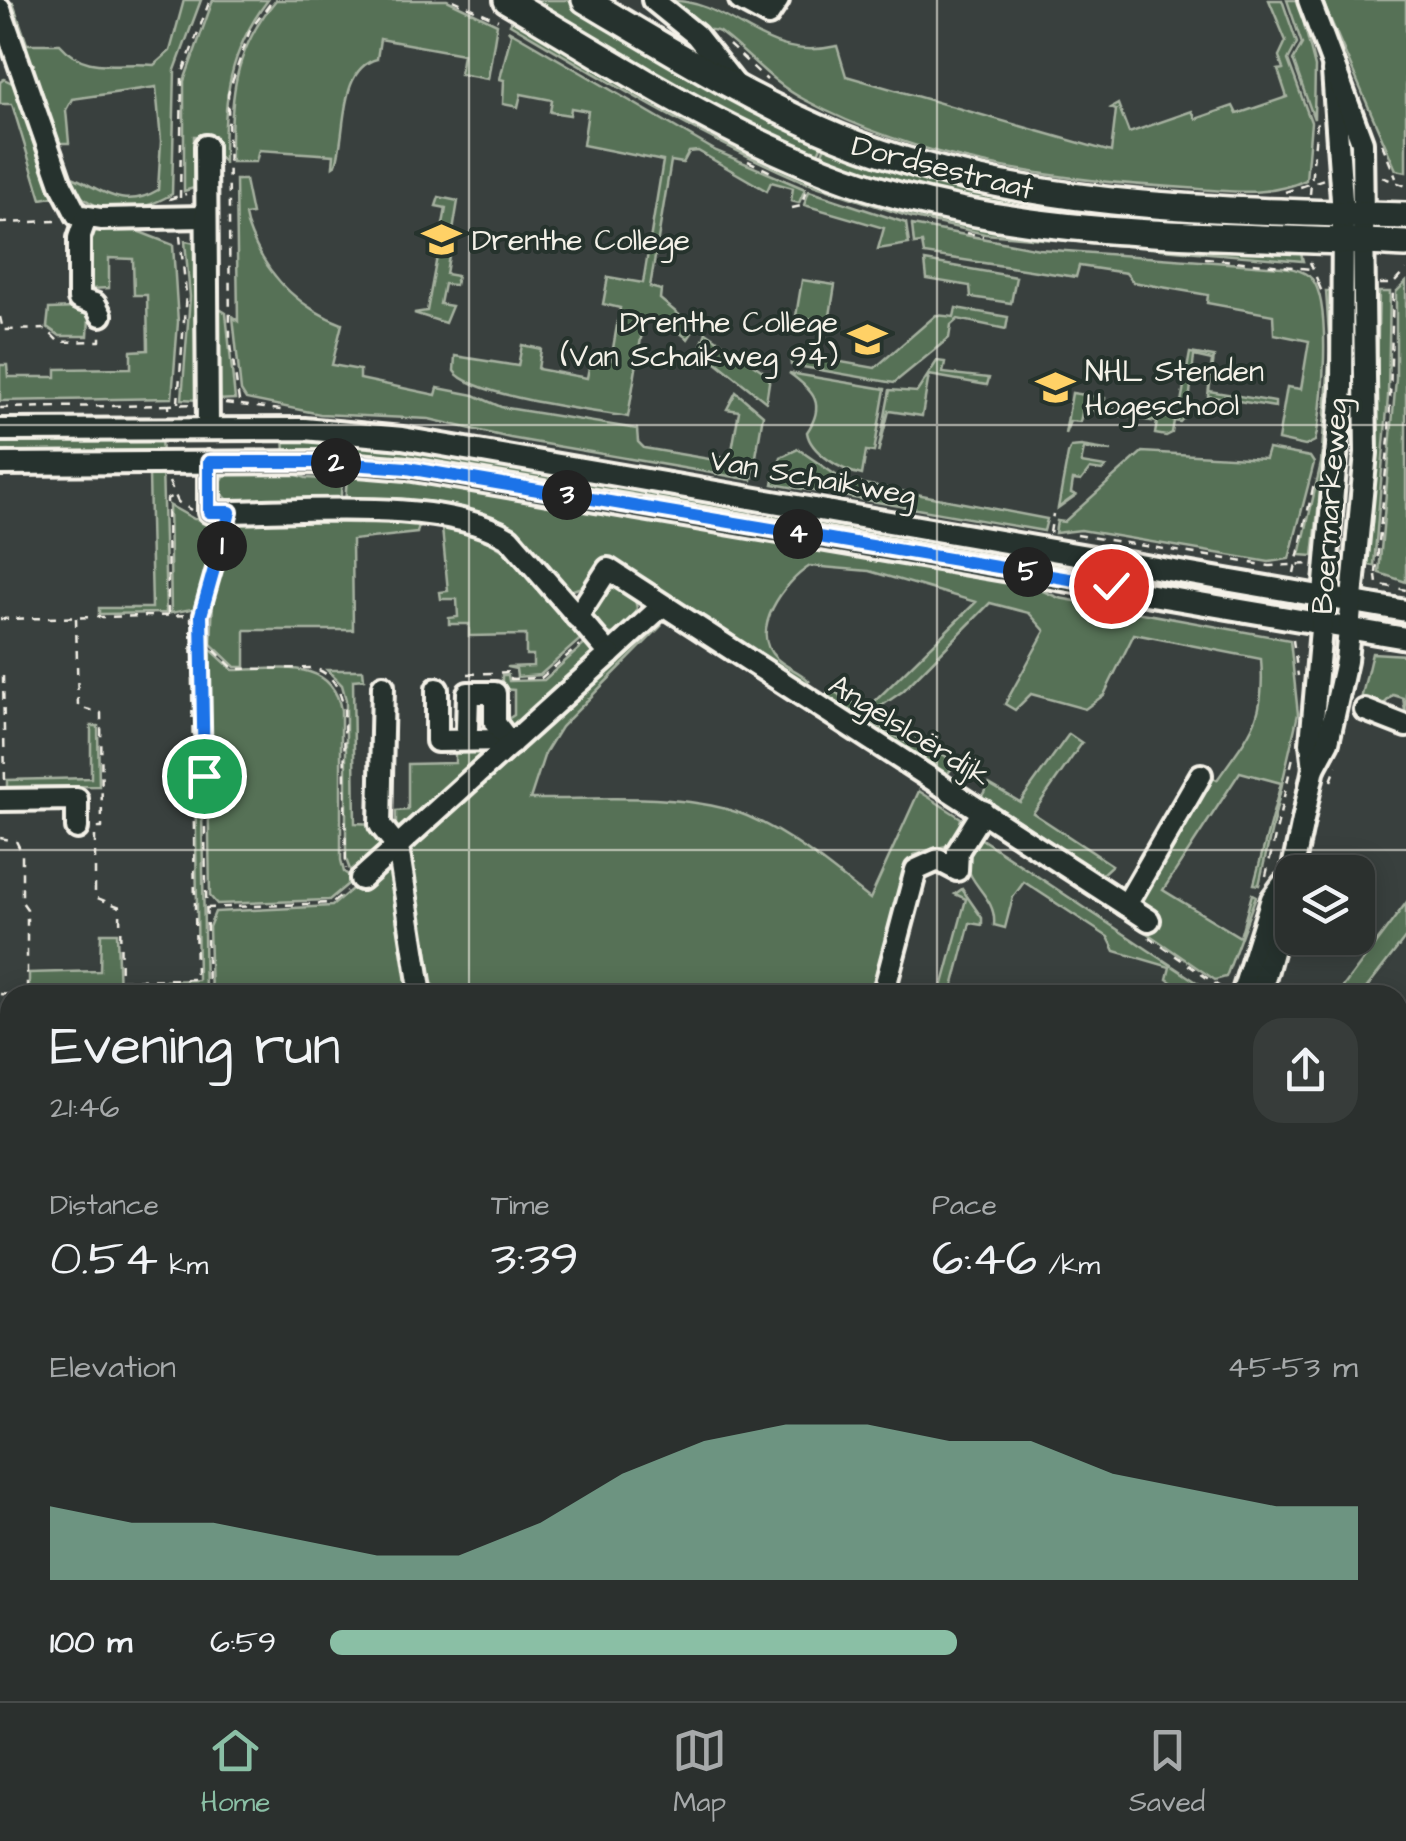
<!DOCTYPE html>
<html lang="en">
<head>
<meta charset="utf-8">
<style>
  :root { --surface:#2b302e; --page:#373c3a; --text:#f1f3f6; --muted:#a6a9aa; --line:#474b4a; --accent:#8abfa5 }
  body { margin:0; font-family:"Architects Daughter",sans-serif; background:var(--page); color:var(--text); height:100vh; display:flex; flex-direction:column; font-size:38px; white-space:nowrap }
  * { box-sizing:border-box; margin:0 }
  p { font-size:32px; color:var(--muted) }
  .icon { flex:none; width:55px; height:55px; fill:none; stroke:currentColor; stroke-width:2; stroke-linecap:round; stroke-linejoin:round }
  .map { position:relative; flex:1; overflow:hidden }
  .details { position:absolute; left:0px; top:985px; width:1408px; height:718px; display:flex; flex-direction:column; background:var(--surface); border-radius:30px 30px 0 0; box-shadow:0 5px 25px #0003,0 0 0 2px var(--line) }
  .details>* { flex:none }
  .buttons { position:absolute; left:1275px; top:855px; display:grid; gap:20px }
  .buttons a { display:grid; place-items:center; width:100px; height:100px; border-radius:20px; background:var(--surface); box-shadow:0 5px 25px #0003,0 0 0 2px var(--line); font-size:50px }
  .pin { position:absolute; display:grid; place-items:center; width:85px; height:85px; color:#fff; margin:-42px; border:5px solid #fff; border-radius:50%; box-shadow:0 2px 10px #0007 }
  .km { position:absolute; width:50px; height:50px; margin:-25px; border-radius:50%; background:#222; color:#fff; font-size:28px; line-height:50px; text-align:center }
  .round { display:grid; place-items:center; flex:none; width:105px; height:105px; border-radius:30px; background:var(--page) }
  .headline { display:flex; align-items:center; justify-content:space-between; height:170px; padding:0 50px }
  h1 { font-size:55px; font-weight:600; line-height:75px }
  .figures { display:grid; grid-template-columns:repeat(3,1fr); gap:15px; height:170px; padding:10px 50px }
  .figures div { display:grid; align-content:center }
  .figures b { font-size:50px; font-weight:600 }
  .figures small { font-size:28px; font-weight:400 }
  .figures p { font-size:28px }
  .chart { height:280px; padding:20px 50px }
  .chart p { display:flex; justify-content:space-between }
  .chart svg { width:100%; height:180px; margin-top:10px; fill:var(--accent); opacity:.7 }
  ul { padding:0 50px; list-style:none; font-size:32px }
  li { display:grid; grid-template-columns:160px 120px 1fr; align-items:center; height:75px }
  li i { height:25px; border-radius:12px; background:var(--accent) }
  .menu { display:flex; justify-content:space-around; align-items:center; height:140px; border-top:2px solid var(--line); background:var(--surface); font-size:28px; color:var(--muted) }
  .menu a { display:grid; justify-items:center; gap:5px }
  .menu .on { color:var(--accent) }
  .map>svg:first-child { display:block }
</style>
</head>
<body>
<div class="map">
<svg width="1406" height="1701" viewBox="0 0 1406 1701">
  <rect width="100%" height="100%" fill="#39403e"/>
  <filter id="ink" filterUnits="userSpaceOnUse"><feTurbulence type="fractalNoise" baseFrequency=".01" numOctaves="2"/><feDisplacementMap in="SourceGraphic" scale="20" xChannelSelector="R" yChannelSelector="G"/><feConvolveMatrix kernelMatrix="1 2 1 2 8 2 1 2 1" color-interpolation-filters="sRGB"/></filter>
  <g filter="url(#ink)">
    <g fill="#577157" stroke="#a6b1a0" stroke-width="2.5">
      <path d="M184 0H201L175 70 172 194C136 215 94 219 68 182L72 177C99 187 121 212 158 190L161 141 156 87 72 99 66 110 69 143H57L28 71 34 64 24 57 8 9 13 3 27 44H60C87 75 116 61 154 65L170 51Z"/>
      <path d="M213 0H268C228 52 224 99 224 162L216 154 215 136H194V188L184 191V81Z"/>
      <path d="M276 0H447L497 24 488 79 460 74 463 54 380 39 377 59C338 69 347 132 336 164L333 166 334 155 259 150 256 162H231C230 99 233 50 276 0Z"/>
      <polygon points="523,0 568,0 730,94 824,139 816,158 781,143"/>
      <path d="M666 0C736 0 759 64 837 46L846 76 1111 152 1116 110 1111 108 1118 104 1129 133 1192 111 1196 119 1233 106 1237 114 1287 97 1278 70 1283 69 1279 56 1286 41 1269 0H1282L1297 43 1288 60 1311 122 1306 180C1267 198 1228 191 1187 188 1059 181 920 162 805 100 772 83 751 56 722 34 715 28 709 31 701 29 690 25 676 8 666 0Z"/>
      <polygon points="1287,0 1298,0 1315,67 1314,119 1293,60 1302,44"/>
      <polygon points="1322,0 1406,0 1406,172 1396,170"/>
      <path d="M515 15 810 174 807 183C703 139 607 81 510 24Z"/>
      <path d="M508 30 716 151 805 189 799 203 791 201 793 188 771 182 767 191 698 151 689 152 683 163 671 161 650 287 661 290 660 299 695 328 688 339 670 325 644 320 628 417C594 411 470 396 454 371L455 356 518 366 522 345 541 349 538 369 587 378 591 357 611 360 620 308 603 304 608 277 643 283 663 161 583 145 588 111 571 108 570 115 550 112 552 100 521 94 518 107 503 104 504 80 500 79 511 34Z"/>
      <polygon points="4,79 20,87 58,196 41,199 12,104 0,104 0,82"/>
      <polygon points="827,140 892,165 1303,225 1153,218 1093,222 937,196 820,159"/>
      <polygon points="814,175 863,192 1300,250 1303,261 985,234 910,217 810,184"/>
      <path d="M236 180H245L252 214 245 215 247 224C263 271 295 306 342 324L332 365 360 370V379L436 395 438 388 474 395 501 407 637 429 638 442 644 448 709 459 731 456 739 411 727 409 736 392 763 415 752 480 510 438 429 419 320 414 246 399 241 391 233 317 238 321Z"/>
      <polygon points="809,191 906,223 909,244 878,249 884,228 804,205"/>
      <polygon points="439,197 458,201 446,274 457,276 455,285 444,284 440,304 452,306 445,323 414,313 427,311 446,208 436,206"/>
      <path d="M912 225 1039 249 1268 266C1282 267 1301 267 1312 279 1332 303 1323 410 1315 441L1305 446 1278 440 1287 387 1301 389 1309 341 1274 334 1273 315 1207 303 1208 295 1133 282 1126 273 1079 266 1076 277 924 254 922 243 914 244Z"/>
      <polygon points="96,229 132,229 173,245 178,322 172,398 0,401 0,365 7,365 8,377 56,377 56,369 131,368 131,351 148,350 147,295 134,295 133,259 109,258 109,288 91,289 89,237"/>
      <polygon points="185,241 195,243 199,400 182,399 190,297"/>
      <polygon points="925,261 1016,277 1011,303 971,297 970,286 927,279"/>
      <polygon points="802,280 835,285 829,322 796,316"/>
      <polygon points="1406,282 1406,582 1379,573 1396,379 1396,292"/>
      <polygon points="1326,291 1336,291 1334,365 1313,556 1300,555 1321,463 1330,350"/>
      <polygon points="1379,292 1390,292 1388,397 1374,566 1363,564 1376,413"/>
      <polygon points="77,308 89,317 88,336 60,336 47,327 49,309"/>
      <polygon points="218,308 226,313 235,399 217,400"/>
      <polygon points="956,308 1008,317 1006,329 958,319 951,325 949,338 894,383 791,365 790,353 875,368 936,315 954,317"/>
      <polygon points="706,332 770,376 766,402 700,349"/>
      <polygon points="1190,353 1214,357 1209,391 1275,402 1275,407 1208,396 1212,360 1194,356 1188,413 1180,422 1174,421 1172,433 1166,436 1155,434 1157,422 1083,409 1080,422 1070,421 1065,434 1072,393 1105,398 1104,406 1178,419"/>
      <polygon points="937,361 945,362 943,373 989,378 987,385 929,375 922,416 889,411 878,453 890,390 917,392"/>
      <path d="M789 373 885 389 874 452 866 451 862 475C843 471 810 453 807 432 826 404 814 391 789 373Z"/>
      <polygon points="284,432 320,433 752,508 750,516 285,455"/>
      <polygon points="161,434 162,457 0,457 0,440"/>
      <polygon points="1081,446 1112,451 1084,449 1081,463 1106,467 1102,471 1090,469 1081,481 1073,480 1071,493 1076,495 1058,508 1068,454 1071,447"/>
      <polygon points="798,449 843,480 1047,519 1044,531 773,484 781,457"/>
      <polygon points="1268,449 1310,457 1314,463 1289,559 1269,562 1081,530 1055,533 1057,521 1064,522 1142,452 1265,459"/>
      <polygon points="162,466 166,613 99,614 99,608 152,608 149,474"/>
      <polygon points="281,469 306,478 342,480 340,506 233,505 217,489 227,471"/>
      <path d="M367 470 1020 581 1059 598 1290 640 1298 714 1259 885 1254 884 1281 783 1240 772 1163 890 1240 937 1252 894 1256 896 1226 977 1215 980 1128 920 1130 916 1150 928 1159 915 1136 899 1206 774 1217 780C1250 732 1266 721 1261 659L1134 634 1104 695 1085 709 1031 694 1015 710 1005 704 1045 631 1029 613 990 603 903 691 855 724 824 701 829 689 866 710 976 602 869 571 810 566C784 582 748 631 776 658 786 668 800 671 809 681L796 686 622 573 570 591 517 538 345 506 347 475Z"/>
      <polygon points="169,505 194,519 223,520 225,524 197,608 171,613"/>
      <polygon points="769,510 1292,599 1291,606 1160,583 1111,581 769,521"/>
      <polygon points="244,521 419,524 417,533 352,540 353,630 245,630 245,667 235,667 211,644 213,600 237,527"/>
      <path d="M442 528C513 537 540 586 584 636L540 675 517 677 516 669 507 667 533 666V655H526V635L469 636V624H449V618L458 617 457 599H441L440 592 448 591Z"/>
      <circle cx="614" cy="611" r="23"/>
      <polygon points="193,624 199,626 205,995 124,995 123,982 198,980"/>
      <path d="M662 625 561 727 545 753 530 799C595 800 687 791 747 816 792 835 832 869 870 899L919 791 961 818 958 834 949 845 914 855 876 995H428L407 862 409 844 458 797 469 799 559 711Z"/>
      <polygon points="588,641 600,654 520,726 506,726 503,722 514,715 514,690 502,689 502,675 508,675 509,681 544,680"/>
      <path d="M206 645 233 670C275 670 332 656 341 710V860L344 872 354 879 329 900 217 904 210 896Z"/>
      <polygon points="1372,653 1406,655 1406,717 1403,698 1393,695 1383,705 1359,708"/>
      <polygon points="327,670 363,670 364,679 353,680 355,823 375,824 392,846 360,874 350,870 346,859 346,700 342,685"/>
      <polygon points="871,721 905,742 913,735 956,763 945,777 864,729"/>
      <polygon points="91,726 98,726 99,786 7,787 7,780 91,778"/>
      <polygon points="1069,734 1082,743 1033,813 1112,865 1100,876 980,799 989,784 1020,802"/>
      <polygon points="497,743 396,832 389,824 396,823 396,811 408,810 408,764 455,763 455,744"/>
      <path d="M977 836 1213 993 1189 995 1167 979 1170 967 1115 951 1108 937 1024 882 1013 897 1005 928 994 925C998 888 945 878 977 836Z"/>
      <polygon points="389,858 398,861 416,995 211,995 209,927 215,912 332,906"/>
      <polygon points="962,889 982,918 982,925 970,923 951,995 940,995 966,899 955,894"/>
      <polygon points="1406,903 1406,937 1361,995 1337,995"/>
      <polygon points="101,933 117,933 119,995 29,992 29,973 100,971"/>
      <polygon points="1116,1692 1380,1692 1380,1693 1378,1701 1114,1701"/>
      <polygon points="436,1693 653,1693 651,1701 444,1701"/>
      <polygon points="696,1693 696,1692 1015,1693 1011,1701 887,1697 886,1701 696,1701"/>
    </g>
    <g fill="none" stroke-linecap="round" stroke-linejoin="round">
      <defs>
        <g id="minor">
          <polyline points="653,0 696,35 738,88"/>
          <polyline points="740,0 768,15 778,0"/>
          <polyline points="0,9 61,184 77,215 101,219 205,217"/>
          <polyline points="206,146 208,428"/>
          <polyline points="86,218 79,238 79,299 95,304 101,315"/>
          <polyline points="0,430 304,429 402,438 1406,611"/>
          <path d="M209 462V512C292 513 439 496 509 538L610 654 662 606"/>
          <polyline points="0,464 322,462 407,469 1406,638"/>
          <polyline points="577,617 608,569 1149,920"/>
          <polyline points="383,686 380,825 398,847 421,995"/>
          <polyline points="437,689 437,741 508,740"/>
          <polyline points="1365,710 1406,726"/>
          <polyline points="467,729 468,693 495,693 495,723 511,744"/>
          <polyline points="1314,768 1311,743 1342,389 1343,214 1333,71"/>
          <polyline points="0,800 77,799 77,828"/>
          <polyline points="361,879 610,654"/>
          <polyline points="1126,905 1201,775"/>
          <polyline points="883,995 916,870 938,860 957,870 958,851 983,811"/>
          <polyline points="1242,995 1272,899 1283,884"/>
          <polyline points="1260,995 1286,901 1314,768 1328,742 1346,661 1366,453 1362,142 1309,0"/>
          <polyline points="0,1079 10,1078"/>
          <polyline points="1398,1081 1406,1086"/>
          <polyline points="0,1277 10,1277"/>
          <polyline points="1398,1434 1406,1436"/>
          <polyline points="0,1475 10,1475"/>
          <polyline points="0,1670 10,1670"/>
          <polyline points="67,1692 67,1701"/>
          <polyline points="429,1692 438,1701"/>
          <polyline points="341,1697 341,1692"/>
          <polyline points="235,1701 236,1692"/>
          <polyline points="273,1701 273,1692"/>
          <polyline points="311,1701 311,1692"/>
          <polyline points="1052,1701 1055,1692"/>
          <polyline points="1070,1701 1072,1692"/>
        </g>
        <g id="major">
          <path d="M507 0C633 74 758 157 900 196 1065 241 1237 234 1406 244"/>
          <path d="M585 0C668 49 749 100 839 137 1019 210 1214 210 1406 216"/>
        </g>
      </defs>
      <use href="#minor" stroke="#f4f1e8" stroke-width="28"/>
      <use href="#major" stroke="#f4f1e8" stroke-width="32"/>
      <g stroke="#f4f1e8" stroke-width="2.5" stroke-dasharray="8 8" stroke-linecap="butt">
        <polyline points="453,0 498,20"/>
        <polyline points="729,45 767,80"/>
        <polyline points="1382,144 1396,178"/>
        <polyline points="748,161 773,173"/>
        <polyline points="1382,177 1406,186"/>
        <polyline points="1285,192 1324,179"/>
        <polyline points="1310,194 1317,122"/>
        <polyline points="180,198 182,75 210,0"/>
        <polyline points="169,199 186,194"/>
        <polyline points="792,208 801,206 807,188"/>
        <polyline points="0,223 58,221"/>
        <polyline points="966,233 983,236"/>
        <polyline points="1205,258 1311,269"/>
        <polyline points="1310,262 1318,282"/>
        <polyline points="1318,283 1324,297"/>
        <polyline points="1380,284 1393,284 1406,270"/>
        <polyline points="0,317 3,330 46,329 59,342 100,341 100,331"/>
        <polyline points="239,401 230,338 228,94 250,30 273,0"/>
        <polyline points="178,403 186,293 180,236"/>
        <polyline points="225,403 281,410"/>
        <polyline points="0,408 168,405"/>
        <polyline points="169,409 169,405 192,404"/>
        <polyline points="169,482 178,502 191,510"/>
        <polyline points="1050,533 1053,514"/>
        <polyline points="1077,535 1270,566 1310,564"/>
        <polyline points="1294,573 1315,479"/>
        <polyline points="1376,573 1389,438 1393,286"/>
        <polyline points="1376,575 1377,584 1406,590"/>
        <polyline points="168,615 167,499 173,496"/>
        <polyline points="76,618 78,707 101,713 102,828 95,828"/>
        <polyline points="0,619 199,615"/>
        <polyline points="1293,640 1298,676"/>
        <path d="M201 644H208L234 669 313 668C334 674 340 690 344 709L346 869"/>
        <polyline points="468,674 511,672 511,679 541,678 580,645"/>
        <polyline points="3,676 5,783"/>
        <polyline points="1331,781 1337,766"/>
        <polyline points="95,836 95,897 120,907 121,995"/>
        <polyline points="0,838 16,841 22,853 22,902 27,909 27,995"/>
        <polyline points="1266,876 1293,757"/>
        <polyline points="206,908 332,903 346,891"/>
        <polyline points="1149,937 1224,990"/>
        <polyline points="121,980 196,979 191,616"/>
        <polyline points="0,994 10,995"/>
        <polyline points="208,995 201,615 227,528"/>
        <polyline points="0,1192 10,1192"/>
        <polyline points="0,1387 10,1387"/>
        <polyline points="0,1403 0,1457"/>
        <polyline points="1398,1557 1406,1525"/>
        <polyline points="0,1583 10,1583"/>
        <polyline points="2,1583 3,1653"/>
        <polyline points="1398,1658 1406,1653"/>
        <polyline points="91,1692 91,1701"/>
        <polyline points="196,1701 197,1692"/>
        <polyline points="654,1701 656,1692"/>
        <polyline points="1015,1701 1019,1692"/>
        <polyline points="1101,1701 1103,1692"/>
        <polyline points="1112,1701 1114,1692"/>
        <polyline points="1381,1701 1383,1692"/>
      </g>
      <use href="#minor" stroke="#26332d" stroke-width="20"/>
      <use href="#major" stroke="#26332d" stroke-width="25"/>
    </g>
  </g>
  <g fill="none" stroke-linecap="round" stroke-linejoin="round" filter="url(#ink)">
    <defs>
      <polyline id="route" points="204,776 201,615 230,512 209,512 209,462 322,462 407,468 1111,586"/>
    </defs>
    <use href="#route" stroke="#fff" stroke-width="20"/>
    <use href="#route" stroke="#1a73e8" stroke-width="12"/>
  </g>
  <path fill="none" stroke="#f4f1e8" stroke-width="2.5" stroke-opacity="0.55" d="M469 0V995M937 0V995M0 425H1406M0 850H1406M0 1276H10M1398 1276H1406M469 1692V1701M937 1692V1701"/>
  <defs>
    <symbol id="university-bare" viewBox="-9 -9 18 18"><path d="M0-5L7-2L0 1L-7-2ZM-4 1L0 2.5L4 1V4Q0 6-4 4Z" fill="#ffd166" stroke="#26332d" stroke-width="2.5" paint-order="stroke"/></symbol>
  </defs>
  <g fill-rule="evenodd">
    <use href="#university-bare" x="414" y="212" width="55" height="55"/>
    <use href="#university-bare" x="840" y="312" width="55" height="55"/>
    <use href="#university-bare" x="1028" y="360" width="55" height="55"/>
  </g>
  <g text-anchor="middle" stroke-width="8" stroke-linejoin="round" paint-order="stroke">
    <g font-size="30" fill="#f4f1e8" stroke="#26332d">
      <text transform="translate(943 167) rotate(14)" y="10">Dordsestraat</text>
      <text transform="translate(813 477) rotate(10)" y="10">Van Schaikweg</text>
      <text transform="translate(1329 506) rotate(-86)" y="10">Boermarkeweg</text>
      <text transform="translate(910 730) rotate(32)" y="10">Angelsloërdijk</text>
    </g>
    <g font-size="30" fill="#f4f1e8" stroke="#26332d" text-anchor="start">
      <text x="472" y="250">Drenthe College</text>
      <text x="838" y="332" text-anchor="end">Drenthe College<tspan x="838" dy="34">(Van Schaikweg 94)</tspan></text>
      <text x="1085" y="381">NHL Stenden<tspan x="1085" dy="34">Hogeschool</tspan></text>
    </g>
  </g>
</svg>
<div class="buttons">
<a><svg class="icon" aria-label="layers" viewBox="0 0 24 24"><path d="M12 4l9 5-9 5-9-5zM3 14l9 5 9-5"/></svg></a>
</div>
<div class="pin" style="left:204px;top:776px;background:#1e9e55"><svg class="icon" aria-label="arrive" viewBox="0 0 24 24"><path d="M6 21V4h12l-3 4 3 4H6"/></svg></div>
<div class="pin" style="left:1111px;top:586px;background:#d93025"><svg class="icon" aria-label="check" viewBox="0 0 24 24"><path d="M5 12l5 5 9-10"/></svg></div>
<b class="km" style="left:222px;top:546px">1</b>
<b class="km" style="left:336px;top:463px">2</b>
<b class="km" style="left:567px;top:495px">3</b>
<b class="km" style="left:798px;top:534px">4</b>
<b class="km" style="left:1028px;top:572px">5</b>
<section class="details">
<div class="headline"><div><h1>Evening run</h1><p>21:46</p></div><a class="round"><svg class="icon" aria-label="share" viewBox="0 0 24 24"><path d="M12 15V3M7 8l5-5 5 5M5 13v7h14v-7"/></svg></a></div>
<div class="figures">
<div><p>Distance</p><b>0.54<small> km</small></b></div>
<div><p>Time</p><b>3:39</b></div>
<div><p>Pace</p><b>6:46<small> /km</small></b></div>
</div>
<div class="chart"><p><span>Elevation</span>45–53 m</p>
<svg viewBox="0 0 160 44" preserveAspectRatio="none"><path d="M0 44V26L10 30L20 30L30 34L40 38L50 38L60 30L70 18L80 10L90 6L100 6L110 10L120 10L130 18L140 22L150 26L160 26V44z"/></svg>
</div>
<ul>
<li><b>100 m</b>6:59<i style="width:61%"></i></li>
</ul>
</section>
</div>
<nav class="menu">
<a class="on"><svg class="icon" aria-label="home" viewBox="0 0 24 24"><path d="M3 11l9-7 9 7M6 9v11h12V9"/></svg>Home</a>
<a><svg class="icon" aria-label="map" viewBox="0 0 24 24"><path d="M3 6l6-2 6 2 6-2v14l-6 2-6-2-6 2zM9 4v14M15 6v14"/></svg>Map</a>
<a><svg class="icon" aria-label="saved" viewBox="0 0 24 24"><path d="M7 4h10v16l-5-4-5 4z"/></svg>Saved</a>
</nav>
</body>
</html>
